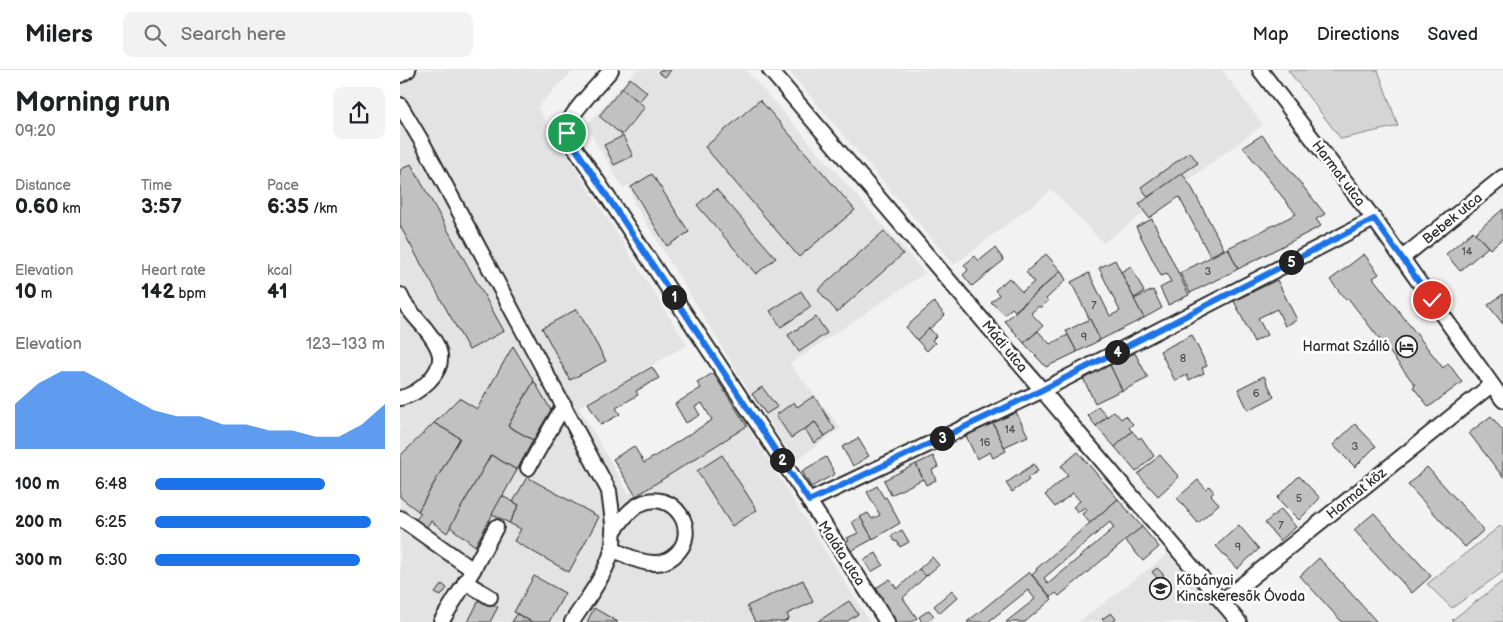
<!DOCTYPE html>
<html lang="en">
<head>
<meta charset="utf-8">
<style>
  :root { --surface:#fff; --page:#f2f2f2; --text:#202124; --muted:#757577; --line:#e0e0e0; --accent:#1a73e8 }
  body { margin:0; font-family:"Balsamiq Sans",sans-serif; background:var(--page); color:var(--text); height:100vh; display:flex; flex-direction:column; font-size:19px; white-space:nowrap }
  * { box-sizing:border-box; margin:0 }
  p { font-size:16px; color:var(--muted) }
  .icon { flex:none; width:28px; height:28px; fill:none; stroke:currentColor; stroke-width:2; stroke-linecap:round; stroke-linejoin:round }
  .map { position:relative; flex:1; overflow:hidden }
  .panel { display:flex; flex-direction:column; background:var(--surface); width:400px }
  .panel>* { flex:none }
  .pin { position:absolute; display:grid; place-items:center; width:42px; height:42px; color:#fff; margin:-21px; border:2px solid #fff; border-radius:50%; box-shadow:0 1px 5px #0007 }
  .km { position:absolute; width:25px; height:25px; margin:-12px; border-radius:50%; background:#222; color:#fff; font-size:14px; line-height:25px; text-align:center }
  .round { display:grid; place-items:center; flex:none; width:52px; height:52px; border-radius:10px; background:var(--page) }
  .overview { display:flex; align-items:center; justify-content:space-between; height:85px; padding:0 15px }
  h1 { font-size:28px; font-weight:700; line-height:38px }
  .figures { display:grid; grid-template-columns:repeat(3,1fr); gap:8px; height:85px; padding:5px 15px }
  .figures div { display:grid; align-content:center }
  .figures b { font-size:21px; font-weight:700 }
  .figures small { font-size:14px; font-weight:400 }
  .figures p { font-size:14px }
  .chart { height:140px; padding:10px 15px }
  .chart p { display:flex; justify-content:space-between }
  .chart svg { width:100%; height:90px; margin-top:5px; fill:var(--accent); opacity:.7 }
  ul { padding:0 15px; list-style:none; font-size:16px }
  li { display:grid; grid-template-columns:80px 60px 1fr; align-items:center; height:38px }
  li i { height:12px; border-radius:6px; background:var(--accent) }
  header { display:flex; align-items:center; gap:30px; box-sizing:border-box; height:70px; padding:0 25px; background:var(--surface); border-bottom:1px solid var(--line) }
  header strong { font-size:24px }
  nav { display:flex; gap:28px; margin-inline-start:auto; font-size:18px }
  .search { width:350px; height:45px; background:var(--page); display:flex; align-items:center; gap:12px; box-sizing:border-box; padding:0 18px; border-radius:10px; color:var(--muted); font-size:19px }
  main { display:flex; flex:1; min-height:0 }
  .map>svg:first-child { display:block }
</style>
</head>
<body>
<header>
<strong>Milers</strong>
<div class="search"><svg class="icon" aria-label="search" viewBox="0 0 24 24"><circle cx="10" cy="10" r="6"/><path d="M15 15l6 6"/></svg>Search here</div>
<nav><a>Map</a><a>Directions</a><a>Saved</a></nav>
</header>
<main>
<section class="panel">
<div class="overview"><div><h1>Morning run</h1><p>09:20</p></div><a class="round"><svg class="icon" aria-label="share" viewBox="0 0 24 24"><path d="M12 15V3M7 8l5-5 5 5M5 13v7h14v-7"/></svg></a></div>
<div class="figures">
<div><p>Distance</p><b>0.60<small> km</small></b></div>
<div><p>Time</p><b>3:57</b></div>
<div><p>Pace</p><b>6:35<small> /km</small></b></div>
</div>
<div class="figures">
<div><p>Elevation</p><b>10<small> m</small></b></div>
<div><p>Heart rate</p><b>142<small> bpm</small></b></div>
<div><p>kcal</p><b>41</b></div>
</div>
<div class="chart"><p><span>Elevation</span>123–133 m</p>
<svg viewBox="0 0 160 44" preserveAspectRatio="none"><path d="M0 44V22L10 12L20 6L30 6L40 12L50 19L60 25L70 28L80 28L90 32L100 32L110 35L120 35L130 38L140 38L150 32L160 22V44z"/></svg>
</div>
<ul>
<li><b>100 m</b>6:48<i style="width:74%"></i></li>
<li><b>200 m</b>6:25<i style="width:94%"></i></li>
<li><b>300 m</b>6:30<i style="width:89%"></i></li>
</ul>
</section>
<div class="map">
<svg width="1103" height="552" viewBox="0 0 1103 552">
  <rect width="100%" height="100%" fill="#f2f2f2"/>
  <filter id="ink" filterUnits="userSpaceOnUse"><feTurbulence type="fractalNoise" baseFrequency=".02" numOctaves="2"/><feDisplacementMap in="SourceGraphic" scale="10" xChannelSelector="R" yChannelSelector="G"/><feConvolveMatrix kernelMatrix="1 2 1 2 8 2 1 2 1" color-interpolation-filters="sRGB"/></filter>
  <g filter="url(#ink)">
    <g fill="#e3e3e3">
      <polygon points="0,0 174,0 137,37 287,275 179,337 229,424 345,353 470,552 0,552"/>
      <polygon points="236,0 346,0 525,203 390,294 441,358 395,391 349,321 234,133 229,115 223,118 186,56"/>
      <polygon points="388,0 822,0 863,55 703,173 652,120 554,195"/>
      <polygon points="768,484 827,552 679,552"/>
    </g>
    <g fill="#d5d5d5" stroke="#808080">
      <polygon points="888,0 978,0 998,56 941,69"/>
      <polygon points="1100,456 1103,459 1103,502 1052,538 1027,514"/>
      <polygon points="1103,511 1103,552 1054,552 1052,550"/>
    </g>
    <g fill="#c1c1c1" stroke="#2b2b2b" fill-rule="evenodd">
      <polygon points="260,0 271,0 265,7 258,2"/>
      <polygon points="230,8 247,22 239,32 222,18"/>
      <polygon points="222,18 245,37 222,65 199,46"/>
      <polygon points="360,30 455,140 399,187 305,77"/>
      <polygon points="862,65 925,144 916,149 921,156 838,199 828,178 896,144 843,77"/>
      <polygon points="223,66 233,86 214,95 204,75"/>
      <polygon points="790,82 798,93 748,127 741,117"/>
      <polygon points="11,94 104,261 69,280 0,156 0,100"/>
      <polygon points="782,103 792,118 824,179 810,186 779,127 749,148 739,134"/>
      <polygon points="252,104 289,162 267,176 231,117"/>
      <polygon points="316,119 376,188 356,204 297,135"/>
      <polygon points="1103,139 1103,168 1090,179 1075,163"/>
      <polygon points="752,149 789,225 768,235 760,218 771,212 767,204 761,206 736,157"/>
      <polygon points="484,161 503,184 437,242 418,220"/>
      <polygon points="1073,161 1088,177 1060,201 1046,184"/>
      <polygon points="595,178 604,190 572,216 563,205 568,200 564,195 575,186 579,191"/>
      <polygon points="828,178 838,199 790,223 780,203"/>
      <polygon points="646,184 661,201 615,241 612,238 604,245 591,232 599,225 595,220 609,208 622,222 634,212 626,202"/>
      <polygon points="964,184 979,204 973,208 1043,298 1048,293 1062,312 1029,337 1013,317 1015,315 948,228 946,230 930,210"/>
      <polygon points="715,190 744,248 700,270 671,212 689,203 710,246 720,241 699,198"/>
      <polygon points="731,196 744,222 734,228 721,202"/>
      <polygon points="661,201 666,210 646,229 648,231 641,238 639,236 631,243 643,256 624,273 605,251"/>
      <polygon points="877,210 897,250 885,256 877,239 858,248 867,265 854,272 834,231"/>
      <polygon points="753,220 762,238 744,248 734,229"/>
      <polygon points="401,221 411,237 381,257 370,241"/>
      <polygon points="1103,224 1103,254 1088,235"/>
      <polygon points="534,232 545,245 517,270 506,257"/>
      <polygon points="177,239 206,291 170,310 142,258"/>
      <polygon points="416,247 427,263 399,282 388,265"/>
      <polygon points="690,249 700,270 677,282 666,261"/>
      <polygon points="529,258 536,266 532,270 535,273 527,281 517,270"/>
      <polygon points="638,261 650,274 668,265 677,282 646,297 624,273"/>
      <polygon points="792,265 807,296 802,298 804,303 789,310 787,305 775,311 760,281"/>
      <polygon points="113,276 134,311 108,356 133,370 117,400 91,385 47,463 31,451 24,460 14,452 21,443 18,441 60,368 34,353 59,328 77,339"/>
      <polygon points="735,283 748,308 722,321 710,295"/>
      <polygon points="710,295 722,320 695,333 683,308"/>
      <polygon points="252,297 259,308 236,321 238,325 216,338 220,344 201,355 188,333"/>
      <polygon points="313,303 347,356 236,426 213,389 234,376 244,393 312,350 302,333 295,337 300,345 286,353 275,334 301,318 297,313"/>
      <polygon points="864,306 874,327 848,340 838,319"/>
      <polygon points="134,311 151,340 133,370 108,356"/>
      <polygon points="362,317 377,337 366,344 352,324"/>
      <polygon points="414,326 435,359 425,366 415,352 391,368 376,345 394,332 397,337"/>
      <polygon points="698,336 707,346 696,356 688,346"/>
      <polygon points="714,341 721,349 725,346 733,354 729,358 732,361 715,377 696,356"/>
      <polygon points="616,342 628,366 604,377 593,353"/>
      <polygon points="1091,346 1103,361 1103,407 1069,363"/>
      <polygon points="415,352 425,366 414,373 405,359"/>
      <polygon points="34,353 60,368 18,441 0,427 0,386"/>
      <polygon points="593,353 606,381 593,388 590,382 577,389 566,366"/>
      <polygon points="955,354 976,376 955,397 933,375"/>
      <polygon points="732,361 739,369 741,367 754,386 736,402 715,377"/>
      <polygon points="458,368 469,386 453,396 442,377"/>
      <polygon points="678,382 718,429 690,453 682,444 687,440 685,437 678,442 673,437 680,431 673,423 655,437 645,425 668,405 661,396"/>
      <polygon points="91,385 117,400 75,476 50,457"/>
      <polygon points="322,385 357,440 332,456 297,401"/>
      <polygon points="760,385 779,407 758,426 738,404"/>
      <polygon points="533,386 538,397 532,400 536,410 526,415 516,394"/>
      <polygon points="426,387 435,404 411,417 402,401"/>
      <polygon points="516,394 523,409 491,425 484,410"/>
      <polygon points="634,394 638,401 627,408 629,410 612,422 606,413"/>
      <polygon points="1027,397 1084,460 1065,477 1008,415"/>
      <polygon points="899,406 920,428 899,450 877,428"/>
      <polygon points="127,407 199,447 169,502 114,471 121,459 109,453 119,435 113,432"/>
      <polygon points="798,410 806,419 809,416 814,422 811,425 819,434 798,453 777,428"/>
      <polygon points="477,416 484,428 486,427 500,453 473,469 460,447 468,443 472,449 480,445 467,422"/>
      <polygon points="102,426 119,435 109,453 92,444"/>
      <path d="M718 429 742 457 659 526 656 523 651 527 632 505 637 500 636 499ZM710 452 714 458 648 514 644 508Z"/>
      <polygon points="881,439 896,457 880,471 865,453"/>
      <polygon points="974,443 1031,506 1012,523 954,460"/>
      <polygon points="460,447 473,469 449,482 444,473 449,470 447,468 458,463 452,452"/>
      <polygon points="839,455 859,479 837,499 816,476"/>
      <polygon points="742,457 759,477 743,491 725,470"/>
      <polygon points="502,460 509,472 500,477 497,471 495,472 491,466"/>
      <polygon points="476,483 483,495 471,502 464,490"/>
      <polygon points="532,487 539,495 526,506 519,499"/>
      <polygon points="919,488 976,551 975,552 942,552 900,506"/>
      <polygon points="757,498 764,505 759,510 752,502"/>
      <polygon points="519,499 526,506 503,528 517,548 512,552 489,552 476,533 483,528 476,518 490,509 497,519"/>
      <polygon points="629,502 652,529 625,552 606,552 635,529 628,520 588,552 567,552"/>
      <polygon points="134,506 165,523 149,552 132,552 114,542"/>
      <polygon points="403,510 413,532 387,544 389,549 384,552 355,552 347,536"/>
      <polygon points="42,514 47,518 41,526 35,523"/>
      <polygon points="552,520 558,527 540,543 534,536"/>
      <polygon points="80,528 98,537 90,552 68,552"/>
      <polygon points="449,531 458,544 446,552 417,552"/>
      <polygon points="194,538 218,552 187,552"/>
      <polygon points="529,540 534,546 526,552 522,552 519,547"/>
      <polygon points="711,543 716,549 712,552 705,552 702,549"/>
      <polygon points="117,544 132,552 112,552"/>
    </g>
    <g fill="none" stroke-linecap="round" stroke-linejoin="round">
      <defs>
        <g id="minor">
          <path d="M211 0C201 12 173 40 168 54 167 60 168 65 170 70L409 431 487 552"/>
          <polyline points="370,0 839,552"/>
          <polyline points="860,0 974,149 1103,330"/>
          <polyline points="0,5 8,0"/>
          <path d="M0 35 22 72 209 421C211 440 216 462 212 480 206 505 186 530 172 552"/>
          <polyline points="1002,188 1103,107"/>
          <path d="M0 225 4 233C10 241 17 249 24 257 39 276 49 290 29 311 21 319 12 326 0 328"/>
          <polyline points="128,398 164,335"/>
          <polyline points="409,431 643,320 974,149"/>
          <polyline points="0,448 73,500 41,552"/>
          <path d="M212 479C226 485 241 494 256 493 263 493 269 490 274 486 303 462 273 417 240 434 229 439 221 452 213 462"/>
          <polyline points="73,500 96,457"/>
          <polyline points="65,512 90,527"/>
          <polyline points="822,531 1091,315"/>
        </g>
      </defs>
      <use href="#minor" stroke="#2b2b2b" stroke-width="18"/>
      <use href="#minor" stroke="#fff" stroke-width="14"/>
    </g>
  </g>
  <g fill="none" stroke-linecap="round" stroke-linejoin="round" filter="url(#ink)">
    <defs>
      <polyline id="route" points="167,63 170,70 409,431 642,320 974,149 1032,230"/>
    </defs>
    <use href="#route" stroke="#fff" stroke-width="10"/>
    <use href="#route" stroke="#1a73e8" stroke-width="6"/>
  </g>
  <defs>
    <symbol id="hotel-ring" viewBox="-11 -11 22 22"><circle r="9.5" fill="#fff" stroke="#2b2b2b" stroke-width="1.5"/><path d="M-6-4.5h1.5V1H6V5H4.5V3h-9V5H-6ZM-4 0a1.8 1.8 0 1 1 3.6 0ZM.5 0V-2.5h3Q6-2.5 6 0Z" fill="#2b2b2b"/></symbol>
    <symbol id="school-ring" viewBox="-11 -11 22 22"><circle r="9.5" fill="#fff" stroke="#2b2b2b" stroke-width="1.5"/><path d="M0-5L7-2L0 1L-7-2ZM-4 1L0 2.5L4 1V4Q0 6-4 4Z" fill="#2b2b2b"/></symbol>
  </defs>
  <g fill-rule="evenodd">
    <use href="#hotel-ring" x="994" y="264" width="25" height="25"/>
    <use href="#school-ring" x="748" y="506" width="25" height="25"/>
  </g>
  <g text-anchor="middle" stroke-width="5" stroke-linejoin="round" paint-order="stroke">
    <g font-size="11" fill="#505050">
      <text x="1067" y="185">14</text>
      <text x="808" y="205">3</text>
      <text x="694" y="239">7</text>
      <text x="684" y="271">9</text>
      <text x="783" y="292">8</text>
      <text x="856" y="327">6</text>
      <text x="610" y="363">14</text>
      <text x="585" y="376">16</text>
      <text x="955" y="380">3</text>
      <text x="899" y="432">5</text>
      <text x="881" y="459">7</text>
      <text x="838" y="481">9</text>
    </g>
    <g font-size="14" fill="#2b2b2b" stroke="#fff">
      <text transform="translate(939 103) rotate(53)" y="5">Harmat utca</text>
      <text transform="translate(1052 148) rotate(-39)" y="5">Bebek utca</text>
      <text transform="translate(605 276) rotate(50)" y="5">Mádi utca</text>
      <text transform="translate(956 423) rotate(-39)" y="5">Harmat köz</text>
      <text transform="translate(442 483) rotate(57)" y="5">Maláta utca</text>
    </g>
    <g font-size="14" fill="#2b2b2b" stroke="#fff" text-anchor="end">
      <text x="990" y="281">Harmat Szálló</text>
      <text x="776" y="515" text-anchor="start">Kőbányai<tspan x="776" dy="16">Kincskeresők Óvoda</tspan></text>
    </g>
  </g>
</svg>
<div class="pin" style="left:167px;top:63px;background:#1e9e55"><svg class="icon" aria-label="arrive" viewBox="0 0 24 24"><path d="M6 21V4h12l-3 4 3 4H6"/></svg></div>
<div class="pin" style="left:1032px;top:230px;background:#d93025"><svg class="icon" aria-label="check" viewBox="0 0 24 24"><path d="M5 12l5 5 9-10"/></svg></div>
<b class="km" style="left:274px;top:227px">1</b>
<b class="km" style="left:382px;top:390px">2</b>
<b class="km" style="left:542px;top:368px">3</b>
<b class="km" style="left:717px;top:282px">4</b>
<b class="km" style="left:891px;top:192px">5</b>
</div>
</main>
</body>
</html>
